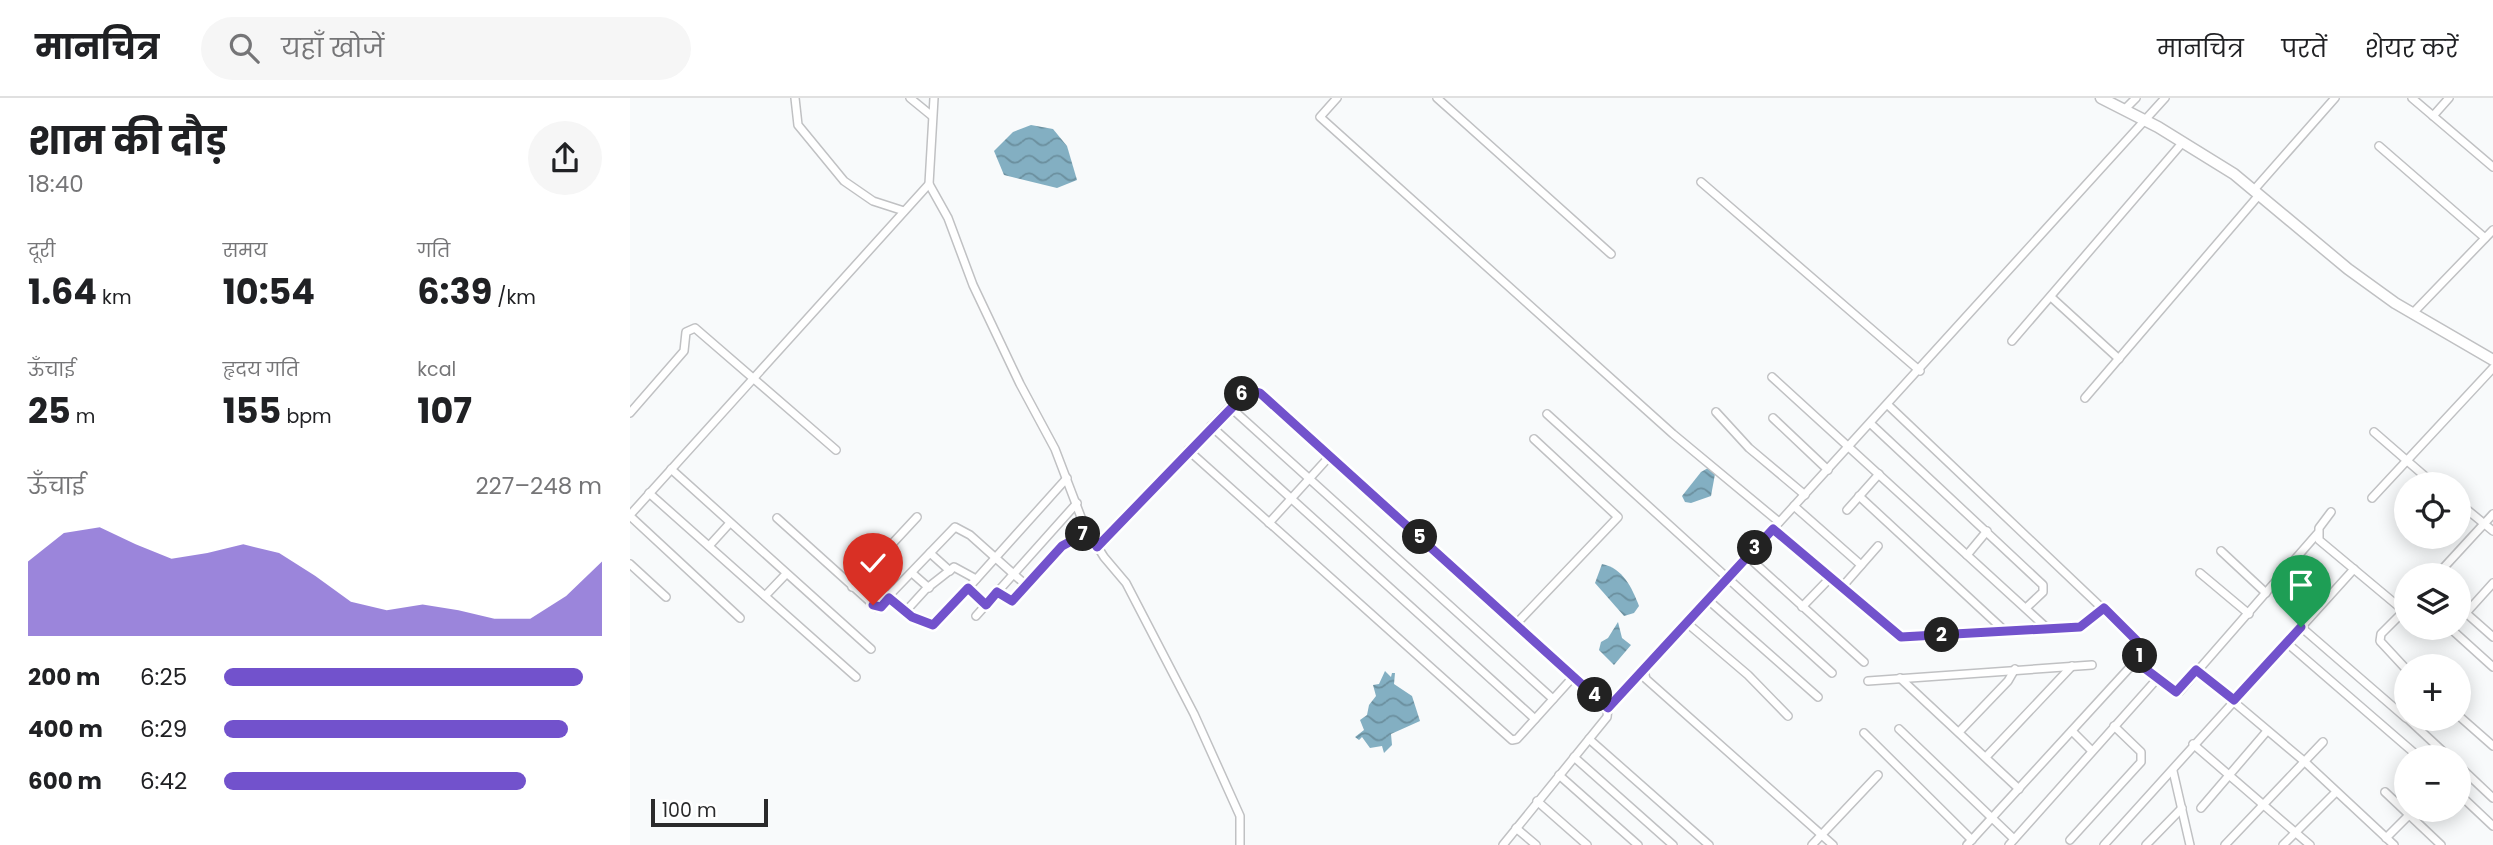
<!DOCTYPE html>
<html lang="hi">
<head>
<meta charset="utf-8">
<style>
  :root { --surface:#fff; --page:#f6f6f6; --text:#202124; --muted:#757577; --line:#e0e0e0; --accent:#7252cc }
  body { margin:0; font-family:Poppins,"Noto Sans Devanagari",sans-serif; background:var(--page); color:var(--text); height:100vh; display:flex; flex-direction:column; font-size:26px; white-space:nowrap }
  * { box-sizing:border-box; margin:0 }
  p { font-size:23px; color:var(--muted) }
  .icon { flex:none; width:38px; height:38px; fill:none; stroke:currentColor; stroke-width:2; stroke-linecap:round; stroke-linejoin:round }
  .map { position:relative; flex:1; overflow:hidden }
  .details { display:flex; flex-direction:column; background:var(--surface); width:630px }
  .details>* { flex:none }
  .buttons { position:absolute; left:1764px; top:374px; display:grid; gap:14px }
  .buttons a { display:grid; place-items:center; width:77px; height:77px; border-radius:50%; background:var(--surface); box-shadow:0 4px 18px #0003; font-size:35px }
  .scale { position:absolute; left:21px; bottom:18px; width:117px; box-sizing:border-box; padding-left:7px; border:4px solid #2a2a2b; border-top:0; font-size:19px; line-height:24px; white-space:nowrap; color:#2a2a2b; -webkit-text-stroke:5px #fff; paint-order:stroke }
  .pin { position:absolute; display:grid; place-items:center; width:60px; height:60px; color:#fff; margin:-72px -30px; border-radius:50% 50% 50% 0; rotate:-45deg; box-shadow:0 0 7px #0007 }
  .pin .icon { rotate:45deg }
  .km { position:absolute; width:35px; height:35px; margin:-18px; border-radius:50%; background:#222; color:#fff; font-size:19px; line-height:35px; text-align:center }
  .round { display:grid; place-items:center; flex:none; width:74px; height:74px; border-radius:37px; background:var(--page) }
  .overview { display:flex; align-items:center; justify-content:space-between; height:119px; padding:0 28px }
  h1 { font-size:38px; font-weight:700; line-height:52px }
  .stats { display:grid; grid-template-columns:repeat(3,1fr); gap:10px; height:119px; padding:7px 28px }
  .stats div { display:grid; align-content:center }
  .stats b { font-size:35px; font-weight:700 }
  .stats small { font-size:19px; font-weight:400 }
  .stats p { font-size:19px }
  .chart { height:196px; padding:14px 28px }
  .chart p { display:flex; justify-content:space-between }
  .chart svg { width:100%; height:126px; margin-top:7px; fill:var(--accent); opacity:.7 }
  ul { padding:0 28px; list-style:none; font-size:23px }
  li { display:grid; grid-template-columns:112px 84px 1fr; align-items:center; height:52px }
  li i { height:18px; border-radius:9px; background:var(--accent) }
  header { display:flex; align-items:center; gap:42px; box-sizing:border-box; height:98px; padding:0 35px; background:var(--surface); border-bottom:2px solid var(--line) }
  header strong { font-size:33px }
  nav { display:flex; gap:38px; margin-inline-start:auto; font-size:24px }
  .search { width:490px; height:63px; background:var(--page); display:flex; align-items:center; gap:18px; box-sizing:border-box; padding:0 24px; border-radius:38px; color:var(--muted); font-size:26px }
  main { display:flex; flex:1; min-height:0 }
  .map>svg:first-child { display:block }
</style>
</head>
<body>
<header>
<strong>मानचित्र</strong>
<div class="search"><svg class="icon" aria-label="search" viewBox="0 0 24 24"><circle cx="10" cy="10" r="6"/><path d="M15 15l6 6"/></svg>यहाँ खोजें</div>
<nav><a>मानचित्र</a><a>परतें</a><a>शेयर करें</a></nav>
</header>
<main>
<section class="details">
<div class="overview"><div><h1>शाम की दौड़</h1><p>18:40</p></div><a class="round"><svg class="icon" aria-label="share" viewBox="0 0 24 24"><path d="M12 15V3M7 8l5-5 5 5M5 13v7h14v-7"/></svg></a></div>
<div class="stats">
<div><p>दूरी</p><b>1.64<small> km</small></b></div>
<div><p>समय</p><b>10:54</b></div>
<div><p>गति</p><b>6:39<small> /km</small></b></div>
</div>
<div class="stats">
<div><p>ऊँचाई</p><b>25<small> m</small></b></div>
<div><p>हृदय गति</p><b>155<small> bpm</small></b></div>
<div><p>kcal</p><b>107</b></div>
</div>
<div class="chart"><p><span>ऊँचाई</span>227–248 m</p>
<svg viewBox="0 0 160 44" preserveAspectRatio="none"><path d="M0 44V18L10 8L20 6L30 12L40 17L50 15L60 12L70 15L80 23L90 32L100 35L110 33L120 35L130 38L140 38L150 30L160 18V44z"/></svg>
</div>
<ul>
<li><b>200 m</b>6:25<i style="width:95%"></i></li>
<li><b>400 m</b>6:29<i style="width:91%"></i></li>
<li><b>600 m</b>6:42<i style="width:80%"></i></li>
</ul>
</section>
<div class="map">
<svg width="1863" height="747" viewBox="0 0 1863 747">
  <defs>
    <pattern id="water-waves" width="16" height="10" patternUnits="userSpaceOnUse" patternTransform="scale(1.75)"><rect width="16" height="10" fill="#83afc2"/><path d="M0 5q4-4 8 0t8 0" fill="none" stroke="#6b8f9e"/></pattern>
  </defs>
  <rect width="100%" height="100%" fill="#f8fafb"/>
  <g fill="url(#water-waves)">
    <polygon points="401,27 423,31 437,48 447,82 427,90 374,77 364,53 383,34"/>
    <polygon points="1078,370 1085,376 1081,398 1061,405 1055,404 1052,398 1071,374"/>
    <path d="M972 466C993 470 1002 490 1009 508L1004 515 994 518 965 485Z"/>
    <polygon points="988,524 992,540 1001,547 984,567 969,552 971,544 978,540"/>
    <polygon points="755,573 761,579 762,575 765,575 764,586 782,598 790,623 761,636 762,647 754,655 752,648 740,650 732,639 729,642 725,639 734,632 730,622 737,617 739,607 746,598 743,587 749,586"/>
  </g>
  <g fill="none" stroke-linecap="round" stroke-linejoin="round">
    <defs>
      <g id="street">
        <polyline points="165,0 168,27 214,83 243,103 274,113"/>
        <polyline points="280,0 302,18"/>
        <polyline points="707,0 690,19 1043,336 1149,424"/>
        <polyline points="807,0 981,156"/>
        <polyline points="1782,0 1863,69"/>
        <polyline points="1494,12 1506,0"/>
        <polyline points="1803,18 1819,0"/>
        <polyline points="1749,48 1855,140"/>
        <polyline points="1071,84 1290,273"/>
        <polyline points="299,86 318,120 343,187 390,286 425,351 454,427 474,459 496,485 564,616 610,718 610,747"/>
        <polyline points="1623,93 1705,0"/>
        <polyline points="1421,199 1489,261"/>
        <polyline points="1783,215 1863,132"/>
        <polyline points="1382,243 1553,44"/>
        <polyline points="1142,279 1418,531"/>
        <polyline points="1455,300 1629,97"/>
        <polyline points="1258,307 1514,550 1513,555 1337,747"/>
        <polyline points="600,309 923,601"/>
        <polyline points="1086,314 1119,350 1175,397"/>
        <polyline points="0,315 54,253 56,234 65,230 206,352"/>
        <polyline points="917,316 1202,575"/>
        <polyline points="1143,320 1198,372"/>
        <polyline points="1241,326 1413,487 1413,494 1396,510"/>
        <polyline points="581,328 905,621"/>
        <polyline points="1744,334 1805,387"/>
        <polyline points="558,352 882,642 887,641 944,578"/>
        <polyline points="41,371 241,551"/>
        <polyline points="19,395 226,579"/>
        <polyline points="1229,398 1376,534"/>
        <polyline points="1742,400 1863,270"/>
        <polyline points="1829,405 1863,433"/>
        <polyline points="1164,408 1231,467"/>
        <polyline points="1217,412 1249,376"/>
        <polyline points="1701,414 1689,430 1689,442 1774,513"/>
        <polyline points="0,417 299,86 304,0"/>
        <polyline points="0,418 110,520"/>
        <polyline points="147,420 247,510 325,429 340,437 397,488"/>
        <polyline points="639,425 699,359"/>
        <polyline points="1143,431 1271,539 1450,529 1474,510"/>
        <polyline points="79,448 99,426"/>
        <polyline points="467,449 614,294 625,292 630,295 978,610 977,619 873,747"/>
        <polyline points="1591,453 1636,495"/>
        <polyline points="300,455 320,473"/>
        <polyline points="1337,457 1357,433"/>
        <polyline points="1117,458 1234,564"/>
        <polyline points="0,466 36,499"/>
        <polyline points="282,475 299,490"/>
        <polyline points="1570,475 1619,516"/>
        <polyline points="1806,478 1863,416"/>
        <polyline points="1863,485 1836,515 1863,539"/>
        <polyline points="222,489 287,419"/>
        <polyline points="1212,489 1248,448"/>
        <polyline points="338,490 356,507"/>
        <polyline points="367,494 382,503 433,448 458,434"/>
        <polyline points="135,498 156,476"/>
        <polyline points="259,500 282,518 306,526 437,380"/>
        <polyline points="1077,501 1188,599"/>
        <polyline points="1172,509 1201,479"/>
        <polyline points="1775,512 1751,536 1750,543 1776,571"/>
        <polyline points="275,514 296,491 324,469 346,481"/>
        <polyline points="346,518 447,405"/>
        <polyline points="887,525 988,419 904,341"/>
        <polyline points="1057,525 1118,577 1158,618"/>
        <polyline points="1671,529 1776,620"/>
        <polyline points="1821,531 1863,569"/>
        <polyline points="1657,545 1790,660"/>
        <polyline points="1505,563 1546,595 1550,593 1687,436"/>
        <polyline points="1566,572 1675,664 1764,747"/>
        <polyline points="1270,580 1389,691"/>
        <polyline points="1238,583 1462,567"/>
        <polyline points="978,610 1014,573"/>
        <polyline points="1829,618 1863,648"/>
        <polyline points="1778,621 1820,660"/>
        <polyline points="1269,631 1384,741"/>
        <polyline points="1442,633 1462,653"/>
        <polyline points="1329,634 1378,583 1385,571"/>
        <polyline points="1234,635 1342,742"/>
        <polyline points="959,641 1079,747"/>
        <polyline points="1563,646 1680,747"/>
        <polyline points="944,659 1043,747"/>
        <polyline points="1356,659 1442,568"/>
        <polyline points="1829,668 1863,700"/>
        <polyline points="1543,673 1560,747"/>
        <polyline points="929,677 1008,747"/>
        <polyline points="1755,694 1811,747"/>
        <polyline points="1829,696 1863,728"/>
        <polyline points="907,703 957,747"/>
        <polyline points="1571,710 1637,633"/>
        <polyline points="886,730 906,747"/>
        <polyline points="1756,740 1779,717"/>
        <polyline points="1440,742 1511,664 1511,654 1484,628"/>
        <polyline points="1182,747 1248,677"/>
        <polyline points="1203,747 1016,581 1014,573 1535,0"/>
        <polyline points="1379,747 1527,581"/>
        <polyline points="1474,747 1724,471"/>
        <polyline points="1516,747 1552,710"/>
        <polyline points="1595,747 1693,644"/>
        <polyline points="1653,747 1706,694"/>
      </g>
      <polyline id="secondary" points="1471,0 1528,29 1604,76 1718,171 1765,205 1863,262"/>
    </defs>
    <use href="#street" stroke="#c0c1c3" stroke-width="10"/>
    <use href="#secondary" stroke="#c0c1c3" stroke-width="13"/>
    <use href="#street" stroke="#fff" stroke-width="7"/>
    <use href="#secondary" stroke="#fff" stroke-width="10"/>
  </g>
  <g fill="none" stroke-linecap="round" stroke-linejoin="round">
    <defs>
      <polyline id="route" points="243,507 251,509 259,500 282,519 303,527 338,490 356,507 367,494 382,503 432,448 458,434 467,449 619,292 630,295 978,610 1143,431 1271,539 1450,529 1474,510 1514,550 1513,555 1505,563 1546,594 1566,572 1604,602 1671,529"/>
    </defs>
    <use href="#route" stroke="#fff" stroke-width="14"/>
    <use href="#route" stroke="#7252cc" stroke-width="9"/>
  </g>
</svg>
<div class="buttons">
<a><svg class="icon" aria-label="locate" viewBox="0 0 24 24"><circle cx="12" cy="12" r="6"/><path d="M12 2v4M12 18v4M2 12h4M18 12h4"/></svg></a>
<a><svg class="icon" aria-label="layers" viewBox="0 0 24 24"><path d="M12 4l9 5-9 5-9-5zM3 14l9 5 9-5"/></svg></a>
<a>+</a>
<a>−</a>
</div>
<div class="scale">100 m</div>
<div class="pin" style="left:1671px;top:529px;background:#1e9e55"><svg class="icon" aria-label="arrive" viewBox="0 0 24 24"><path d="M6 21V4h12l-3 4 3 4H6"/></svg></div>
<div class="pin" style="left:243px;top:507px;background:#d93025"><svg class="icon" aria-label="check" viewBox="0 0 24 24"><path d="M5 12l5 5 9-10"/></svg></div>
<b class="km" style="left:1510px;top:558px">1</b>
<b class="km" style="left:1312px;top:537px">2</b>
<b class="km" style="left:1125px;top:450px">3</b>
<b class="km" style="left:965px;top:597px">4</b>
<b class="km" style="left:790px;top:439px">5</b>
<b class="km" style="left:612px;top:296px">6</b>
<b class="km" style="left:453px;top:436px">7</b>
</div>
</main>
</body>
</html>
